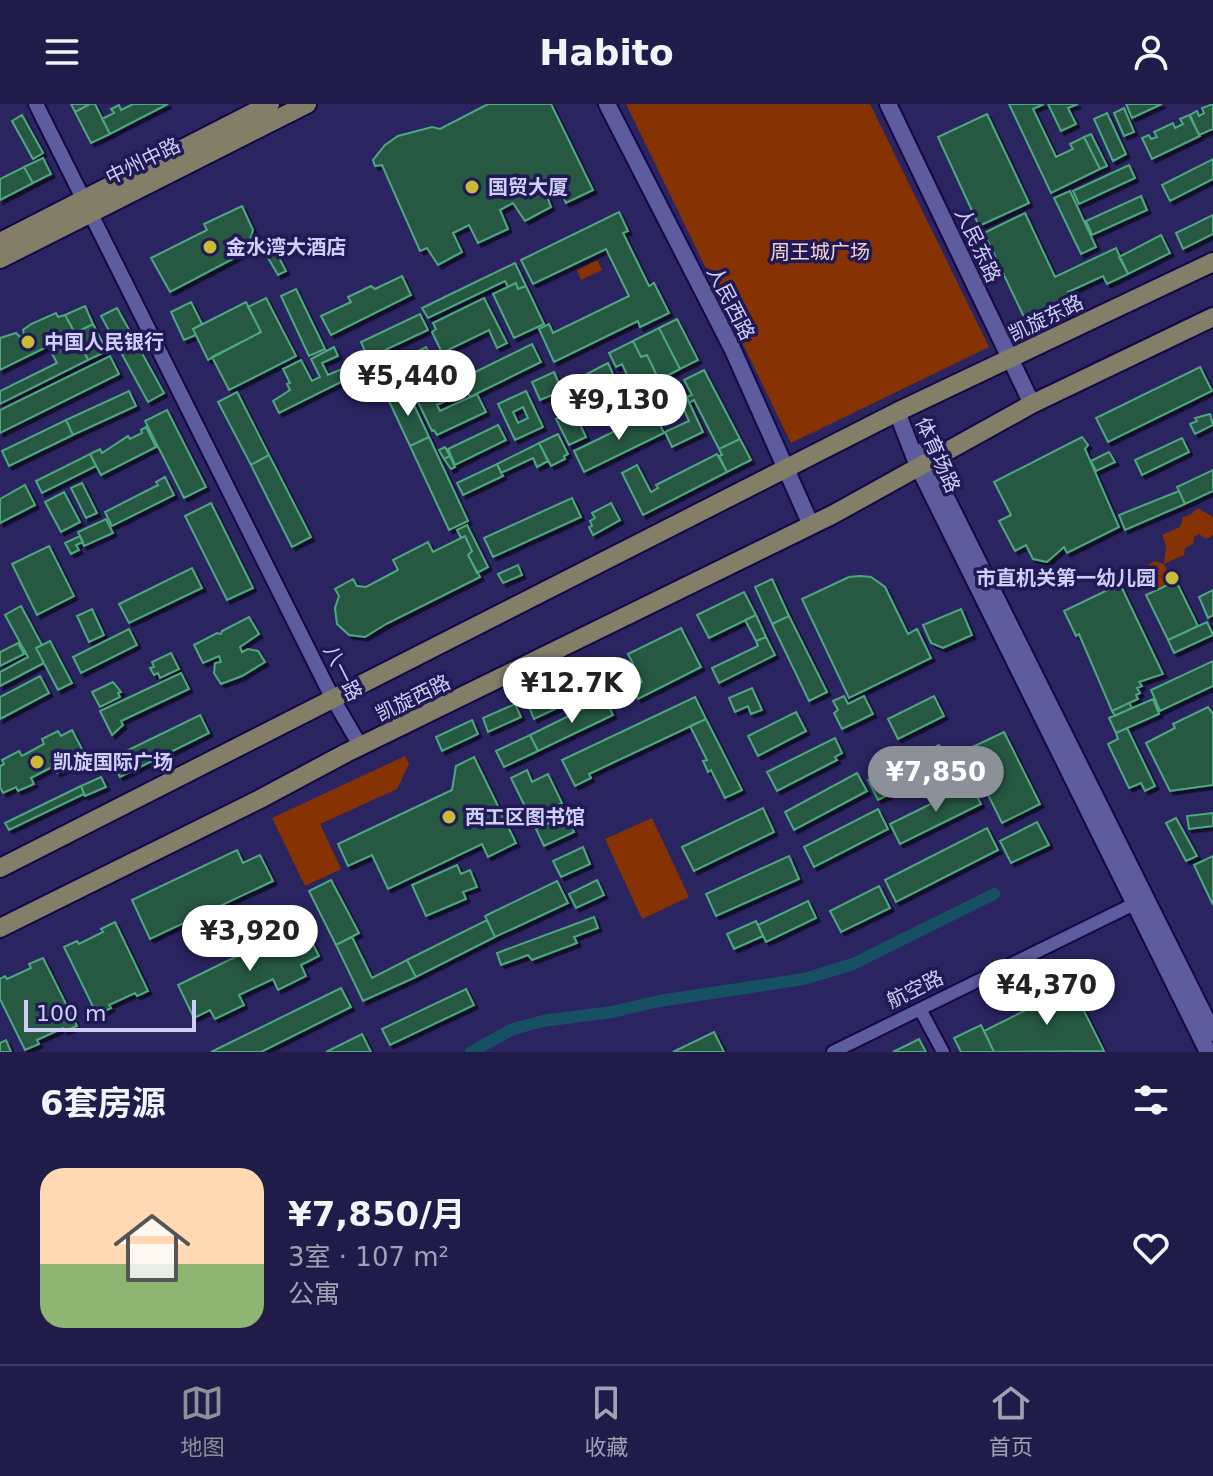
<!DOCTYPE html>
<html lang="zh">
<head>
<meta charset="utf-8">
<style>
	:root { --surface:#201b49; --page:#2d2853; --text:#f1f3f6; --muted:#a2a1b4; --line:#3d3961; --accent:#8c9099 }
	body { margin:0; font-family:"DejaVu Sans","Noto Sans SC",sans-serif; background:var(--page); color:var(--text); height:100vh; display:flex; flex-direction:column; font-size:30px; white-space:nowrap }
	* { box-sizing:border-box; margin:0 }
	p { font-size:26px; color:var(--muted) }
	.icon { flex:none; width:44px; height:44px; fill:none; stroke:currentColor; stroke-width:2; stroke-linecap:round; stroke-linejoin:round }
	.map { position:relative; height:948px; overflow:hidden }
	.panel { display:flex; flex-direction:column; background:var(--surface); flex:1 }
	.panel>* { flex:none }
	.scale { position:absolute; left:24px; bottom:20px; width:172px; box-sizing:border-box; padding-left:8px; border:4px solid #cdcff4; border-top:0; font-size:22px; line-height:28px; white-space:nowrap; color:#cdcff4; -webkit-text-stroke:6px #211955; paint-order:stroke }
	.price { position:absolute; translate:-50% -68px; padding:0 18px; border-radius:28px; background:#fff; color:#222; font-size:26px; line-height:52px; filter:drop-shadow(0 2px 4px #0008) }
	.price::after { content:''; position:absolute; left:50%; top:48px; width:24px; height:18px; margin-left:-12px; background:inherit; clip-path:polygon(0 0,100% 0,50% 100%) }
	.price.current { background:var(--accent); color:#fff }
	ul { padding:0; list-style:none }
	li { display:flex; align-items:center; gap:24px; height:200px; padding:0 40px }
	li span { display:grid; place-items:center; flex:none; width:224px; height:160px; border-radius:24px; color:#555 }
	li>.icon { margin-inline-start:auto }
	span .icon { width:96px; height:96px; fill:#fffc; stroke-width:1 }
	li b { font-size:34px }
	h2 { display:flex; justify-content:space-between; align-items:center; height:96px; padding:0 40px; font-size:34px }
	header { display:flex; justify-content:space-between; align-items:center; height:104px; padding:0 40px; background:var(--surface); font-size:36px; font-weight:700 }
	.tabs { display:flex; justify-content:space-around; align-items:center; height:112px; border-top:2px solid var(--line); background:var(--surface); font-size:22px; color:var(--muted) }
	.tabs a { display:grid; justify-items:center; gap:4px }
	.tabs .current { color:var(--accent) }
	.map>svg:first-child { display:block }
	.green { fill:#873202 }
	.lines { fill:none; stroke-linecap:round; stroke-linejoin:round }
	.canal { stroke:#165062; stroke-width:12 }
	.building { fill:#285943; stroke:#4fa781; stroke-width:2; fill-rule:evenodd; filter:url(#shadow) }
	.minor-casing { stroke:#150744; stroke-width:16 }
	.tertiary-casing { stroke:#150744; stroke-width:18 }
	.secondary-casing { stroke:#150744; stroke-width:20 }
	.primary-casing { stroke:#150744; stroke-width:22 }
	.minor { stroke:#5d5c9e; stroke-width:12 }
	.tertiary { stroke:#5d5c9e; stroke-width:14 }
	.secondary { stroke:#5d5c9e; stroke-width:16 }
	.primary { stroke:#837e68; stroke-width:18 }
	.poi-dot { fill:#c9bb3a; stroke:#211955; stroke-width:3 }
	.labels { text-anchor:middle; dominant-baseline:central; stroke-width:7; stroke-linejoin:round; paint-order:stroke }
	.street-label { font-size:20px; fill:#cdcff4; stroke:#211955 }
	.poi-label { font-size:20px; font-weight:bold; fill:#cdcff4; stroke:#211955; text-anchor:start }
	.park-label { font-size:20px; fill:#f2d3c7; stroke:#211955 }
</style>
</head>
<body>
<header><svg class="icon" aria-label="menu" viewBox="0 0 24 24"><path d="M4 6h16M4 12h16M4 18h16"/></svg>Habito<svg class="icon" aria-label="person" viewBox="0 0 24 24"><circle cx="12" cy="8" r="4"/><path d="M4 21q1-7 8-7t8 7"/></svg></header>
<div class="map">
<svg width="1213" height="948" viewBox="0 0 1213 948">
	<defs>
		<filter id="shadow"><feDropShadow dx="3.5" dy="3.5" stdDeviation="0" flood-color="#0009"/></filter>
	</defs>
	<rect width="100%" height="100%" fill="#2a2461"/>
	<path class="green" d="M626 0H870L989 243 791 339Z
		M597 156 602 166 581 176 577 166Z
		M1198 404 1213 413V431L1206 435 1199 430 1194 433 1193 440 1185 444 1184 451 1164 460 1170 471 1167 481 1156 486 1147 483 1141 472 1145 463 1155 457 1164 460 1166 441 1162 431 1180 423 1183 413 1190 411Z
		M405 652 409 660 397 685 320 720 341 765 305 782 272 714Z
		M652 714 689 793 642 815 605 735Z"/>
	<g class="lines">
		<path class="canal" d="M471 948 513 925 543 917 612 908 659 897 804 875 853 860 994 790"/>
	</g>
	<path class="building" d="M71 0H90L75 8Z
		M90 0H95L110 30 91 39 75 8Z
		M133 0H168L110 30 102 15 114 9 111 5 119 1 121 6Z
		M488 0H551L593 86 566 99 556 80 545 87 551 103 525 117 513 99 500 106 508 125 478 139 469 121 453 129 462 148 438 161 427 144 420 147 382 61 375 62 373 56 385 41 398 32 432 23 440 25Z
		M1009 0H1044L1033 5 1056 53 1073 45 1070 40 1084 33 1100 65 1051 89Z
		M1048 0H1078L1068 4 1076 20 1061 27Z
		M1126 0H1162L1132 14Z
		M1213 0V25L1199 31 1190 11 1197 7 1199 12 1204 9 1202 4Z
		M1124 4 1134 28 1124 32 1114 9Z
		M1107 9 1126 50 1113 57 1094 15Z
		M987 10 1029 99 979 122 938 33Z
		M22 11 43 49 33 55 12 17Z
		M1189 11 1200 32 1152 55 1142 34 1149 31 1151 35 1157 33 1154 28 1173 19 1175 24 1183 20 1180 15Z
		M1091 30 1107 62 1100 65 1084 33Z
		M43 54 51 70 33 79 24 63Z
		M1213 55V75L1170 97 1162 81Z
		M1129 61 1135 74 1079 100 1073 87Z
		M24 63 33 79 0 96V75Z
		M1070 87 1096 143 1081 150 1054 94Z
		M1141 92 1147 106 1092 131 1086 117Z
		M242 102 253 126 246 148 170 188 151 154 207 126 204 120Z
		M619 108 628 127 623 129 649 182 654 179 669 209 640 223 638 217 554 258 539 225 549 220 553 229 629 192 606 145 533 180 521 156Z
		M1025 109 1055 173 1116 144 1128 170 1107 180 1103 172 1068 188 1074 200 1036 218 1023 211 984 129Z
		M1213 111V130L1183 145 1176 129Z
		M1161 131 1170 149 1128 170 1119 153Z
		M273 142 286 167 278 171 264 147Z
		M515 159 526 182 518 185 516 179 508 183 505 177 428 214 422 204Z
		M402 172 411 191 331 231 321 212 351 198 348 193 371 182 375 185Z
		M516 179 518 185 526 182 544 220 514 234 493 190Z
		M296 185 325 245 309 252 281 192Z
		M266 194 296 252 229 286 212 253 261 228 248 203Z
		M484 194 507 239 497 244 489 226 442 249 432 228 436 225 433 219Z
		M191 198 202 220 193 225 196 231 184 236 171 208Z
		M246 198 261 228 208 256 193 225Z
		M85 202 93 220 75 229 65 211Z
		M117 204 164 289 148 298 101 212Z
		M56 209 58 213 65 211 75 229 0 266V234L16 229 20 233 24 231 23 226 31 220Z
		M420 210 428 226 368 254 361 238Z
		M677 215 698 256 680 265 659 224Z
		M93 220 107 247 88 256 75 229Z
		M659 224 680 265 659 276 647 251 641 253 633 237Z
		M75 229 88 256 0 300V287L57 259 48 242Z
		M633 237 641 253 647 251 659 276 635 288 622 260 616 263 609 249Z
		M532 240 541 258 470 293 461 275Z
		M334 243 338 252 322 259 328 271 344 264 349 274 279 309 273 297 290 286 287 280 290 279 283 265 301 256 312 277 320 273 311 255Z
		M426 243 434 259 364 294 356 278Z
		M110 252 119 270 0 329V306Z
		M608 259 613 270 568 291 564 282Z
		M1200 263 1212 287 1108 338 1096 314Z
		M704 266 740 335 719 345 694 296 689 299 687 293 692 291 684 276Z
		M554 268 562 287 540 296 532 278Z
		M444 272 454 293 437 301 440 307 477 290 486 308 437 331 434 326 432 327 414 290 422 286 421 283Z
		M681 281 703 328 672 343 665 328 689 317 680 296 669 301 664 289Z
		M407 286 429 333 410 342 388 295Z
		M129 287 136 302 73 331 66 316Z
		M526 287 543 323 515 336 498 300ZM523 303 528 314 518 319 513 308Z
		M237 288 269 351 251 361 218 298Z
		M570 299 586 333 569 341 556 315 564 311 560 303Z
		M167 306 206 383 184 394 145 317Z
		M654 308 664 329 584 368 574 347Z
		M1210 310 1213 321 1195 330 1190 320 1197 317 1195 314Z
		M66 316 73 331 9 362 2 347Z
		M498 321 506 336 455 361 448 345Z
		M146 323 156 343 101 371 90 350 100 345 102 349 128 332 130 335 142 329 141 326Z
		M558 330 568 350 564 352 565 355 551 362 539 339Z
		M429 333 468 417 449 426 410 342Z
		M1082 333 1088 341 1085 345 1119 423 1067 449 1064 443 1047 458 1033 455 1026 441 1015 447 999 417 1011 411 994 378Z
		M1182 334 1189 348 1142 371 1135 356Z
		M740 335 751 356 727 368 719 352 722 351 719 345Z
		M539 339 548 357 537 363 533 354 501 369 497 360Z
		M445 343 450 352 444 355 439 346Z
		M1109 348 1115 358 1096 367 1091 357Z
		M90 350 96 362 42 389 36 377Z
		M717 350 727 368 643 411 622 369 637 361 651 388 658 384 656 381Z
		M269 351 311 433 292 443 251 361Z
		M450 352 455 363 451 365 444 355Z
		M497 360 503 372 463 391 457 379Z
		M1213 366V387L1185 400 1177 383Z
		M165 373 174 391 112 422 105 408 158 381 156 378Z
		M82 379 97 409 86 414 71 384Z
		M25 381 35 401 0 419V395Z
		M1179 387 1185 400 1125 426 1119 411Z
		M64 388 80 418 61 428 45 398Z
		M572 394 581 413 493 453 484 434Z
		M211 399 253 484 227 496 185 412Z
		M611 399 620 416 593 431 589 423 592 422 590 417 595 414 592 409Z
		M106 415 113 429 84 442 78 428Z
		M467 421 488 463 477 469 468 451 472 447 465 432 461 434 457 426Z
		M80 432 83 438 76 441 79 446 71 450 65 439Z
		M465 432 472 447 468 451 480 473 386 520 365 533 349 531 337 520 335 504 339 492 335 485 353 475 357 482 366 483 398 466 393 456 428 438 433 448Z
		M49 442 74 492 37 511 12 460Z
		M518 461 522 471 503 479 498 470Z
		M192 464 202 484 129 519 119 500Z
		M860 472 871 473 885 483 908 530 917 525 931 554 849 594 802 495 849 473Z
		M772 475 789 512 772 520 755 483Z
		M1176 477 1198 522 1168 536 1146 491Z
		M1120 480 1163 570 1139 578 1142 582 1137 584 1140 589 1136 591 1138 595 1112 607 1079 530 1076 532 1064 507Z
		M1213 486V511L1208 514 1199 493Z
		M744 488 756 511 709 534 697 511Z
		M21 502 42 541 36 544 44 559 0 582V568L28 553 5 511Z
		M92 505 104 531 89 538 77 512Z
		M961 505 972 531 943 544 931 539 923 521Z
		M756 511 766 533 756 537 745 516Z
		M789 512 827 588 809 597 772 520Z
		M249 513 259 530 240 543 242 548 248 545 258 547 265 558 242 572 221 580 214 569 215 559 221 558 219 552 203 559 194 541 217 529 221 530 222 527Z
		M1207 518 1213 531 1174 549 1168 536Z
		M681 524 701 563 638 595 632 583 642 578 628 550Z
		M129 525 137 541 81 569 73 553Z
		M766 533 775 551 719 579 712 564 758 542 756 537Z
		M50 537 72 579 58 586 36 544Z
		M18 539 24 550 0 562V548Z
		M171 549 179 565 160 574 158 569 154 571 150 564 154 563 152 558Z
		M1213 557V582L1160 607 1151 586Z
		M600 562 608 580 534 615 526 596Z
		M181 569 189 585 121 617 123 621 112 631 100 607Z
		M40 572 49 589 0 615V593Z
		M113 578 121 588 118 589 120 593 100 603 92 588Z
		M752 584 762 606 751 610 748 602 735 608 729 594Z
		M844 592 848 600 864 592 873 610 842 625 834 609 838 606 833 597Z
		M934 592 944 612 898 635 888 615Z
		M695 593 706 615 589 670 591 674 575 682 562 656Z
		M605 594 613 611 538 647 530 631Z
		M1153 595 1159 610 1116 629 1109 614Z
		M1129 599 1132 604 1115 612 1112 607Z
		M515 600 521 613 488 628 483 614Z
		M1208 603 1213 610V681L1170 687 1146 639 1175 624 1173 620Z
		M796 608 806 627 758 652 748 632Z
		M200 611 209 629 120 673 110 655Z
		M706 615 742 686 725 694 711 666 708 668 703 657 707 656 690 622Z
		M472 616 478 630 442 647 436 633Z
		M1127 624 1155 682 1145 687 1141 679 1129 684 1108 640 1118 635 1116 629Z
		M72 626 84 649 70 656 73 661 57 669 54 662 31 674 34 680 18 687 16 683 3 689 0 683V662L4 660 2 656 19 647 22 652 44 640 42 635 58 627 61 632Z
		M1004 628 1040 700 1002 719 966 646Z
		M530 631 538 647 504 663 496 647Z
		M835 634 842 649 835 653 837 656 777 687 767 668Z
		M939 641 949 661 878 696 868 676Z
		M474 653 516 739 488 753 482 740 388 785 372 751 348 762 338 740 452 686 456 662Z
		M527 666 532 678 548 670 562 699 531 715 511 674Z
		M857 669 867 687 794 726 785 708Z
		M101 673 106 683 85 692 81 682Z
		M971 680 981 700 900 740 890 720Z
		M81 682 84 690 9 726 5 719Z
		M763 704 774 728 694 767 682 743Z
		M878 705 888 725 814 763 804 743Z
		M1213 709V722L1189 725 1187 712Z
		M566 711 574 728 544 742 536 725Z
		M1176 714 1197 752 1186 757 1166 719Z
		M1037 718 1049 741 1011 759 1000 737Z
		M987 724 998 746 896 798 885 776Z
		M583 743 590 760 561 773 553 757Z
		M237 746 243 759 260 751 273 777 150 835 132 796Z
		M789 752 799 775 716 812 706 790Z
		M1213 752V801L1194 761Z
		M457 761 461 770 470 766 477 783 463 788 466 795 426 812 412 781Z
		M331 776 359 829 336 841 309 787Z
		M597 776 604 791 576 804 569 790Z
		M557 777 568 799 495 833 485 812Z
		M879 782 890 804 841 828 830 807Z
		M808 797 816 814 766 838 758 821Z
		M594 813 598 824 574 833 577 839 532 856 528 851 501 861 497 849Z
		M487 816 495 833 416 873 407 856Z
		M756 817 763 832 734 845 727 830Z
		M115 818 148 887 137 892 135 889 109 901 111 904 97 911 64 843 77 837 79 840 103 828 101 825Z
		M303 820 319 852 301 861 306 872 278 886 273 875 239 891 244 901 215 915 210 906 194 914 178 881Z
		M352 833 372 874 407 856 416 873 363 897 336 841Z
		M43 854 77 922 65 927 63 924 37 936 39 940 25 946 0 895V875L5 872 7 875 31 864 29 860Z
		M1069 877 1104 947 994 948 984 927 1042 898 1039 892Z
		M341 884 351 903 261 948H211Z
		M466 885 474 901 390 941 382 925Z
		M981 921 994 948H961L954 934Z
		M714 928 724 948H673Z
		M362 930 371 948H326Z
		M919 935 926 948H893Z
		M6 936 11 948H0V939Z"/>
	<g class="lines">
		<g class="minor-casing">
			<path id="minor" d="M920 905 943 948
				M833 948 1142 796"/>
		</g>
		<g class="tertiary-casing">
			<path id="tertiary" d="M36 0 333 595 361 643"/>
		</g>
		<g class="secondary-casing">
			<path id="secondary" d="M607 0 732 244 811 421
				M888 0 1032 300
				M897 308 918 362 1208 948
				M923 347 1213 929"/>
		</g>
		<g class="primary-casing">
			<path id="primary" d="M0 138 270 0
				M0 155 307 0
				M0 764 897 308 1213 158
				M0 824 260 695 346 649 832 411 1032 300 1213 213"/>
		</g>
		<use href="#minor" class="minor"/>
		<use href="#tertiary" class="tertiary"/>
		<use href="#secondary" class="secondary"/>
		<use href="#primary" class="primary"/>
	</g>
	<g class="poi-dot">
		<circle cx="472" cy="83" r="8"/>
		<circle cx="210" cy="143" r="8"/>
		<circle cx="28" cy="238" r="8"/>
		<circle cx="1172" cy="474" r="8"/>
		<circle cx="37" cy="658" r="8"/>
		<circle cx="449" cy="713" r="8"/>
	</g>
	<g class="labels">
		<g class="street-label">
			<text transform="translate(143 57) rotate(-26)">中州中路</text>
			<text transform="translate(978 141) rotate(65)">人民东路</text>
			<text transform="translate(731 199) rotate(63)">人民西路</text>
			<text transform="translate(1046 214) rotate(-26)">凯旋东路</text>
			<text transform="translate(938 351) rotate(66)">体育场路</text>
			<text transform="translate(343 569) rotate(63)">八一路</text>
			<text transform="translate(413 594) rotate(-26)">凯旋西路</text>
			<text transform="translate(915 885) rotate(-26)">航空路</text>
		</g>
		<g class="poi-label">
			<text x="488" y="83">国贸大厦</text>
			<text x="226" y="143">金水湾大酒店</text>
			<text x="44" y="238">中国人民银行</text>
			<text x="1156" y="474" text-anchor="end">市直机关第一幼儿园</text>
			<text x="53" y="658">凯旋国际广场</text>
			<text x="465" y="713">西工区图书馆</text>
		</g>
		<g class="park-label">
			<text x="820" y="148">周王城广场</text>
		</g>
	</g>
</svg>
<div class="scale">100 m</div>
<b class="price" style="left:408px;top:314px">¥5,440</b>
<b class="price" style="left:619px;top:338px">¥9,130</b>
<b class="price" style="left:572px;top:621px">¥12.7K</b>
<b class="price current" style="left:936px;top:710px">¥7,850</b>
<b class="price" style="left:250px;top:869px">¥3,920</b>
<b class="price" style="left:1047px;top:923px">¥4,370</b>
</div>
<section class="panel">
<h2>6套房源<svg class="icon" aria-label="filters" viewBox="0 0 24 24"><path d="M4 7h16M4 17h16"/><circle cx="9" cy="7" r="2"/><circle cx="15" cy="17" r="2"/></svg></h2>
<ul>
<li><span style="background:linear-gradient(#ffd9b3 60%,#8fb573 0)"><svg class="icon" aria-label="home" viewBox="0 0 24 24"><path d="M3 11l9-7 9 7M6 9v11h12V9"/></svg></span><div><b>¥7,850/月</b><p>3室 · 107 m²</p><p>公寓</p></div><svg class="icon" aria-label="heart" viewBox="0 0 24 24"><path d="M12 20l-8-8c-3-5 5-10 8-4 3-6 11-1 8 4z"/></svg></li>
</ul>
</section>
<nav class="tabs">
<a class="current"><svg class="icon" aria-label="map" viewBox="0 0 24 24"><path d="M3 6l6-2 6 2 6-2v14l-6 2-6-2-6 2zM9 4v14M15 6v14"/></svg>地图</a>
<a><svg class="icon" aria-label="saved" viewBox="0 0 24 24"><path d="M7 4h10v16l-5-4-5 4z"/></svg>收藏</a>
<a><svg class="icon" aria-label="home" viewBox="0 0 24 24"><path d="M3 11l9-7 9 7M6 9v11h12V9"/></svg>首页</a>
</nav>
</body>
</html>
